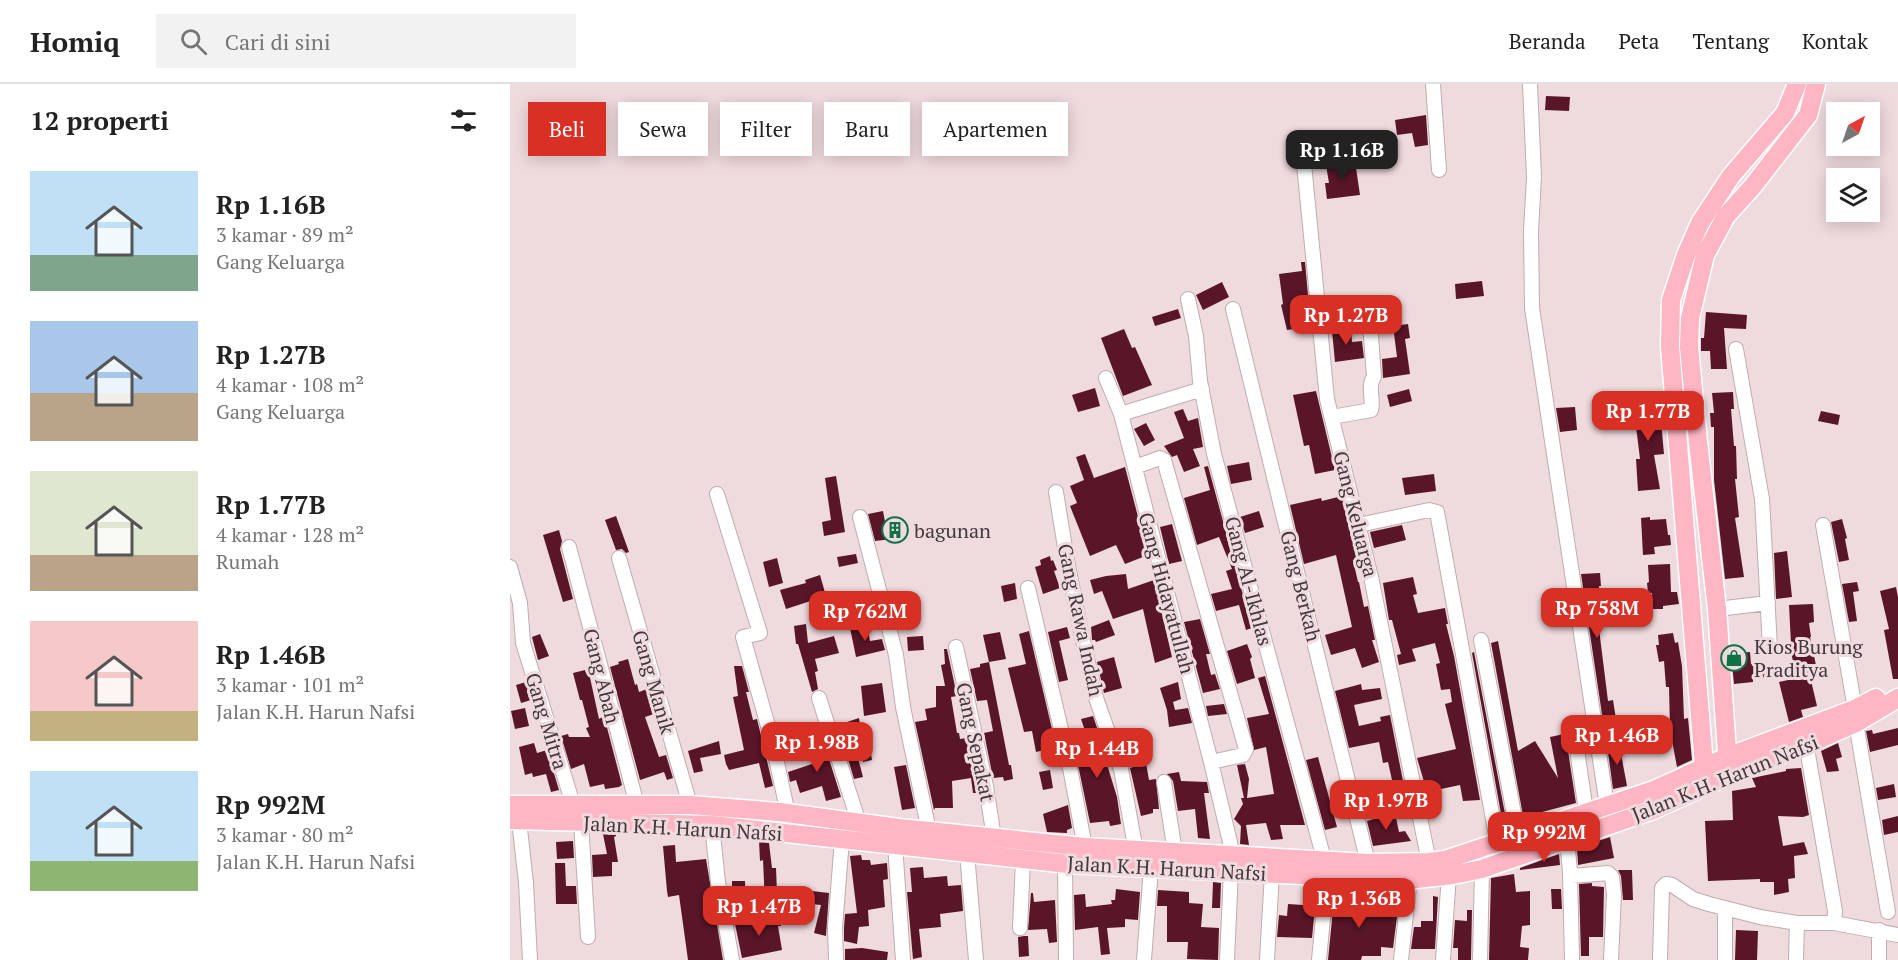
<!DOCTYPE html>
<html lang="id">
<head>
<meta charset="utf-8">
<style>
	:root { --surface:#fff; --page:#f2f2f2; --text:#222; --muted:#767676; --line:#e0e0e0; --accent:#d93025 }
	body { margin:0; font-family:"PT Serif",serif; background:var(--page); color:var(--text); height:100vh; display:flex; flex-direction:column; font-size:22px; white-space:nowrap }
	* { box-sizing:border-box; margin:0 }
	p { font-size:20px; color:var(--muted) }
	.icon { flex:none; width:33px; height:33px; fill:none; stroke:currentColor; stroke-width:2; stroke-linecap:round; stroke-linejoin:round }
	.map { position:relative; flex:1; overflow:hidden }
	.panel { display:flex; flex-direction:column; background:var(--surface); width:510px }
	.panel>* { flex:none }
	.top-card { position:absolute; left:18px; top:18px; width:570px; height:54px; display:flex; gap:12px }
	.needle { width:39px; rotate:40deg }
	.controls { position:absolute; left:1316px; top:18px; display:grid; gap:12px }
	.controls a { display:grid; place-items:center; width:54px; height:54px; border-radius:0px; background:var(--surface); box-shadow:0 3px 15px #0003; font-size:30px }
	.price { position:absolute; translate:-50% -51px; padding:0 14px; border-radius:12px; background:var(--accent); color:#fff; font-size:20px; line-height:39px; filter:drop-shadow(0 2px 3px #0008) }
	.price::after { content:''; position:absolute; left:50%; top:36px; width:18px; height:14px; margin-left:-9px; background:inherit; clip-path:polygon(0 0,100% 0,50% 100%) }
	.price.current { background:#222; color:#fff }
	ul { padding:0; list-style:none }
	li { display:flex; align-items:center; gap:18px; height:150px; padding:0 30px }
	li span { display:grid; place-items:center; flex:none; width:168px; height:120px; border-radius:0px; color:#555 }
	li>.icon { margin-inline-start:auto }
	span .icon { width:72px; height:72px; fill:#fffc; stroke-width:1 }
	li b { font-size:26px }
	h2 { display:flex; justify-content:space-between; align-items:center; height:72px; padding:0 30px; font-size:26px }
	.chip { padding:0 21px; border-radius:0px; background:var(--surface); box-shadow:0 3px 15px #0003; font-size:21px; line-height:54px }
	.chip.current { background:var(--accent); color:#fff }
	header { display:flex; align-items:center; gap:36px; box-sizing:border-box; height:84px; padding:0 30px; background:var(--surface); border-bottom:2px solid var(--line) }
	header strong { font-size:28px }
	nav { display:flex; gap:33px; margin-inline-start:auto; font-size:21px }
	.search { width:420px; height:54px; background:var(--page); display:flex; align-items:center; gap:15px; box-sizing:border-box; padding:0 21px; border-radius:0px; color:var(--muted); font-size:22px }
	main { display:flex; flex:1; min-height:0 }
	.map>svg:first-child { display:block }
	.building { fill:#5a1629 }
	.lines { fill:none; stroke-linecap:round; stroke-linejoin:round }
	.minor-casing { stroke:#c0acae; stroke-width:16 }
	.major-casing { stroke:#fff; stroke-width:21 }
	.minor { stroke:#fff; stroke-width:14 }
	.major { stroke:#feb5c4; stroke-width:18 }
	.labels { text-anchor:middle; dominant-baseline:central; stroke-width:6; stroke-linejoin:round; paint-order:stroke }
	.street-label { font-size:20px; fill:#433a3b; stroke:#efdadd }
	.poi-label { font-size:20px; fill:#433a3b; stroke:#efdadd; text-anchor:start }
</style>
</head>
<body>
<header>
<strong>Homiq</strong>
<div class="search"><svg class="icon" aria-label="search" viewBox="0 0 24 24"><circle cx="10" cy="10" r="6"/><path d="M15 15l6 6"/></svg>Cari di sini</div>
<nav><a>Beranda</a><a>Peta</a><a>Tentang</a><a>Kontak</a></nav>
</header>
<main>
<section class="panel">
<h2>12 properti<svg class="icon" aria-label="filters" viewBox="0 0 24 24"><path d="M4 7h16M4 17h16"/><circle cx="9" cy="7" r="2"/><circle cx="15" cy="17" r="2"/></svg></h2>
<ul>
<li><span style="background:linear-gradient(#bfe0f5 70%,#7fa58c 0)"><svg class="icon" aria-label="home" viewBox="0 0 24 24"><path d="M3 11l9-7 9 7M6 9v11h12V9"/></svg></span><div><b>Rp 1.16B</b><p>3 kamar · 89 m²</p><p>Gang Keluarga</p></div></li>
<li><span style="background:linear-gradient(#a9c7e8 60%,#b9a48a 0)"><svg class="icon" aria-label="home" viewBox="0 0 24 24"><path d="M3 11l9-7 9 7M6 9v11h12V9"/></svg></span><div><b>Rp 1.27B</b><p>4 kamar · 108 m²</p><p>Gang Keluarga</p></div></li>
<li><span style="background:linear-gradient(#dfe7d0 70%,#b9a48a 0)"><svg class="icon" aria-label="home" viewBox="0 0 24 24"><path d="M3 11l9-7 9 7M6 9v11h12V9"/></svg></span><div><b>Rp 1.77B</b><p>4 kamar · 128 m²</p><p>Rumah</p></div></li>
<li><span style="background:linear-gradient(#f6c9c9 75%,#c2b280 0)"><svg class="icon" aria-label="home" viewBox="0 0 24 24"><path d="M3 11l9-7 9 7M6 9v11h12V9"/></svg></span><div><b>Rp 1.46B</b><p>3 kamar · 101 m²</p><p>Jalan K.H. Harun Nafsi</p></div></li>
<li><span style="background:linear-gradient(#bfe0f5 75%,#8fb573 0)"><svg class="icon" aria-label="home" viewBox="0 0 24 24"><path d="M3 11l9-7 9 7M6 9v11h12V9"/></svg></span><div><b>Rp 992M</b><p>3 kamar · 80 m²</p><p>Jalan K.H. Harun Nafsi</p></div></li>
</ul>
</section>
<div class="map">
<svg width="1388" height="876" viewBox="0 0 1388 876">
	<rect width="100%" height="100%" fill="#efdadd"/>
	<path class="building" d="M1036 12 1060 13 1059 27 1035 26Z
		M916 31 918 61 905 63 902 49 887 51 885 36Z
		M845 77 850 111 817 115 815 99H819L816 81Z
		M791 178H795L800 233 788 236 790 244 777 246 771 221 773 220 769 190 792 187Z
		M972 197 974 212 946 215 945 200Z
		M712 198 719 213 693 226 686 211Z
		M668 225 671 234 645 242 642 233Z
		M879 225 883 242 869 244 865 228Z
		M1196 228 1237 231 1236 245 1214 244 1217 285H1201L1200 267H1191V254H1194Z
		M898 240 900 254 895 255 900 290 873 294 872 275 887 273 883 242Z
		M614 245 622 264 625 263 642 301 613 312 591 254Z
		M841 245 842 258 852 257 854 274 825 278 822 247Z
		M585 304 590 322 568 328 562 311Z
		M899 305 902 317 880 323 877 311Z
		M806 307 825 386 805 390 799 361 794 362 783 311Z
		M1223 308 1224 325H1221L1224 362H1226L1227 395H1225L1229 433 1225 434 1234 493 1215 495 1204 396V343H1201L1200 329H1204L1202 309Z
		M1149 315 1154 370 1144 371 1150 405 1128 407 1126 375H1130L1125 334H1122L1120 318Z
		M1065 323 1067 346 1050 348 1046 324Z
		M673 325 678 337 688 334 693 363 683 365 690 382 674 388 667 371 662 373 654 362 674 354 664 328Z
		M1311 327 1330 331 1328 341 1308 337Z
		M636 339 645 356 634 362 624 345Z
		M575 370 584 394 615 383 638 471 615 480 606 461 580 472 560 422 567 419 560 402 574 396 566 373Z
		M739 378 742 396 721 400 717 382Z
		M698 382 742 544 736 546 729 521 706 527 701 510 722 505 716 487 722 485 709 453 687 461 674 414 700 406 694 383Z
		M924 390 926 407 895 411 892 394Z
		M326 392 335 448 314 452 312 438 321 436 315 394Z
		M832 412 847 476H843L848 498H849L854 523 858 522 865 556H862L869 578 852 584 845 564 821 571 815 551 842 543 826 471 794 480 780 421 811 414 812 417Z
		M373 427 376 443 391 440 394 451 391 454 365 457 358 430Z
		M749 427 754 443 735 449 730 433Z
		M106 432 119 468 116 469 112 465 106 466 95 436Z
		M1140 433V436L1156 435 1158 451H1160L1161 461 1144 463 1145 470 1133 471 1131 434Z
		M1332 435 1337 454 1335 455 1339 476 1329 478 1321 438Z
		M662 440 672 477 659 480 650 443Z
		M892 441 896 456 864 464 860 448Z
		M49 446 52 457 50 465 63 515 53 518 33 451Z
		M1277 467 1282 513 1266 515 1264 469Z
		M346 470 348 479 329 483 327 473Z
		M540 472 541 477 543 476 547 486 544 487 550 504 533 510 525 483 531 481 530 476Z
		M267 474 273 499 259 503 253 478Z
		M1160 480 1161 508H1167L1169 520 1153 522V525H1142V509H1138L1137 499 1139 498 1138 481Z
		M1090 489 1091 502H1089L1093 537H1088L1098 617 1103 616 1106 635 1093 637 1071 490Z
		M616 490 618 505 644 496 662 573 645 579 633 525 603 535 592 507 584 510 580 496 596 492Z
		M310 491 316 512 276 525 270 506 296 499 295 496Z
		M903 493 907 510 903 511 908 529 935 524 938 540H936L944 572 970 716 953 717 950 701 917 708 907 674 946 665 935 620 942 618 940 605 931 606 926 580 930 579 925 559 902 565 906 577 889 581 887 571 891 570 882 536H879L873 499Z
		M1347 498 1349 507 1343 508 1347 537 1339 538 1332 500Z
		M505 499 507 515 494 518 491 502Z
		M1386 503 1388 513V595H1383L1374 546 1379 545 1370 507Z
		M1303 520 1304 538 1299 539 1301 553H1300L1307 586 1299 588 1307 622 1291 626 1293 633 1279 638 1269 598 1287 594 1279 560H1281L1279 521Z
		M690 535 700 570H696L701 591 705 590 710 605 693 609 674 538Z
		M599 536 605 551 586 558 585 556H582L581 543Z
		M296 540 298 559 324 552 329 569 305 575 308 587 305 588 308 605 302 608 288 560H286L284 542Z
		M357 541 360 557 372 555 375 566 346 573 340 544Z
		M557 543 560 554 549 557 558 596 549 598 538 548Z
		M519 547 549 675 540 677 538 665 526 668 522 647 514 648 498 584 516 580 509 550Z
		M490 548 496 575 479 578 473 551Z
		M1163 549 1165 559 1168 558 1172 582 1174 635 1178 634 1182 676 1167 683 1160 646 1159 603H1156L1154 577 1149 578 1146 561H1149L1148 551Z
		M30 550 39 572 28 576 22 553Z
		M413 552 414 566 398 567 397 553Z
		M988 557 1008 667 1025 657 1048 694 1040 653 1059 649 1061 659 1058 667 1066 719 1021 731 1022 734 1014 737 981 559Z
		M737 560 742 573 740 575 745 594 727 600 717 567Z
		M434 565H437L447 612 441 613 447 649H449L450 655 456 654 468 709H463L461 694 442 697 443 724H425L424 726 405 638 417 636 415 625 426 623V602H435L431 581 435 580Z
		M964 568 997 740 993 741 962 569Z
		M1240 568 1241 580 1256 578 1258 593 1243 595V598L1224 600 1221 570Z
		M604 573 612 604 594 609 587 578Z
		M118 575 125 601 127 600 129 608 137 605 144 630 135 633 149 673 156 671 163 694 157 696 154 688 130 696 100 583 109 580 108 578Z
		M479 578 499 681H501L503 695 494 697 493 693 483 694 474 649 483 647 477 616 467 617 460 585 470 583V580Z
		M224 582H232L239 608H236L243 636 247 635 263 702 255 704 249 679 219 686 216 680 214 671 234 666 223 613 228 612Z
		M75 586 76 589H79L89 635 94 632 112 701 109 703 95 705 94 700 80 703 74 680 61 685 51 652 58 650 59 653H80L76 644 79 643 72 616H70L63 589Z
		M755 592 795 741H770L773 755 761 756 756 739 736 741 739 761 730 760 731 742 724 735 733 720 731 714H734L727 681 735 680 739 695 737 714 764 710 756 663 744 666 737 634 759 630 748 594Z
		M16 598 21 616 11 619 6 601Z
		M668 598 671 615 663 618 665 626 678 624 682 639 659 643 657 626 650 604Z
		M372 599 376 628 354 632 351 602Z
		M851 600 852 606 870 604 872 615 844 621 849 642 871 637 870 633 880 631 896 712 886 714 878 678 873 679 869 658 839 664 825 607Z
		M714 620 717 630 698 632 696 622Z
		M15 624 19 642 5 645 1 627Z
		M583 632 593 661H591L607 713 611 740 600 742 599 737 580 739 566 671 582 667 571 635Z
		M349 634 351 648 337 654 331 640Z
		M308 640 331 713 316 717 312 702 290 709 286 696 280 698 278 688 308 678 304 662H308L304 641Z
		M1388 644V661L1360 668 1356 647 1362 646 1363 650Z
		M358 653 362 676 353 678 348 655Z
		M209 657 211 670 190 674 193 687 184 689 178 667Z
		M24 659 27 669 37 666 49 706 41 708 36 690 23 693 22 689 15 691 9 663Z
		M1109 659 1117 702 1103 705 1097 661Z
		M1328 659 1332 673 1326 675 1329 687 1317 688 1311 667Z
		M808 673 827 743 815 746 796 676Z
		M348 674 353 693 344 695 338 675Z
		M636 679 639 696 646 695 649 725H643V729L631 732 620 684Z
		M396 681 405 724 392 726 384 683Z
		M1291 684 1299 731 1293 733 1268 732 1273 762 1294 758 1298 770 1284 772 1285 794 1278 795 1279 808 1264 811V798H1250V795L1198 797 1195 737 1223 736 1222 707 1246 703 1242 694 1276 687V685Z
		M540 686 543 704 533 706 529 688Z
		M669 688 671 697 697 698 699 709H694L700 755 688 754 685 725 668 727 663 697 657 690Z
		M1384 700 1386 713 1368 716 1366 704Z
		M857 701 867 702 876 716 853 720 850 708 858 705Z
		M558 721 562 744 557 746V749L537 748 533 730Z
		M885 729 889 748 895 747 901 757 863 762 857 737Z
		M1388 732V748L1374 751 1372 736Z
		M93 750H106V752L104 753 108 778H102V792L83 793 82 771 97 770Z
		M1100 753 1104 774 1068 781 1067 764Z
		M63 757 64 774 47 775 46 758Z
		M249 757 259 759 262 784H266L267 809H265L267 820H255L253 776 250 777Z
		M165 761 166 778 196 775 213 876H178L169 811 158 813 157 807 153 762Z
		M1049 770 1050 781 1010 786V784Z
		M351 771 352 776H360L361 781 377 779 378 795 373 796 375 823 358 826 359 842 349 843 347 860 334 857V844L335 830 347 829 340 772Z
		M45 779H55L56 802H66L67 820H46Z
		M413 783 414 794 437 792 438 802 451 801 453 827 430 830 431 843 409 845 412 873 403 875 397 808H402L400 784Z
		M1108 786H1122L1123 816H1113L1111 792Z
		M1004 790 1006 808 1020 807V841L1012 842 1010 863 1019 864 1018 876H979L981 794Z
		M222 797H235L236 821H222Z
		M703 798 711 799 710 824H702Z
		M1082 799V802L1094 803 1093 853H1079V872H1071L1069 800Z
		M802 803H807L802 854 767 853 769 831 777 832 778 820 793 821V819H802Z
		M606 805 630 808 628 836 615 835V843L597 844 600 870 591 871 588 843 565 846 564 811 575 810 576 823 602 820 601 816H605Z
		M825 805 839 806 838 819 862 821V815L873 816 872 832 887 833 883 864 871 863V872H852L851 876H818Z
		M1041 805H1051L1052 825H1042Z
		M648 806 679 808V819L693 820 691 843 709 844 708 876 677 875 678 858H657V822H647Z
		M302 807 319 809 316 852 304 849 311 821 301 820Z
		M521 809H523L524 818 545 816 547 858 539 859 537 845 518 846Z
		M923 812 928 813 925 865H901L904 843H911V837H923Z
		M957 826H962L961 876H948V864H943L945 836 957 837Z
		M269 833 271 842H268L272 866 232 874 225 840Z
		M1226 846 1248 847 1247 876H1225Z
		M514 852H518L519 872 509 873 508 853Z
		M352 864 378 868 377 876H335V865Z"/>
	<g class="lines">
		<g class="minor-casing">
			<path id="minor" d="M923 0 929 86
				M1020 0 1024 93 1021 147 1022 224 1097 722
				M794 80 817 315 861 493 919 778
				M678 215 686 252 690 297 704 370 814 775
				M723 225 858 779
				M1226 265 1252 415 1260 564
				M596 294 611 330
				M692 305 611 330 701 678 723 771
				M822 333 861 326C864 315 857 302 864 293L860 239
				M625 383 650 374 654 376 736 665 733 671 701 678
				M546 408 557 476 571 548 586 614 611 685 626 767
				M207 410 250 549 233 553 263 660 278 730
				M350 433 386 571 393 623 419 747
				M849 441 919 426 927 428 987 757
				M1313 441 1345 625
				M59 463 127 721
				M109 474 180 721
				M0 483 10 519 13 559 63 720
				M518 504 560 684 575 763
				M1207 525 1258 519
				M971 556 1008 751
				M446 563 476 702 484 754
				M309 614 349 739
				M1346 639 1378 828
				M1295 653 1325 827 1324 839
				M1067 666 1076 727
				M654 698 665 768
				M9 736 16 799 20 876
				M71 738 78 853
				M202 741 208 798 222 876
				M1057 755 1060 788 1062 876
				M385 760 393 876
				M457 769 466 876
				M555 780 556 876
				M1061 792 1098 789 1102 793 1104 810 1101 876
				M510 844 513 775
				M1369 846V876
				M326 876 325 844 332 755
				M634 876 641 784
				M717 876 721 786
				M757 876 762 789
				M809 876 817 792
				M891 876 899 802 897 796
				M933 876 939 791
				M970 876 972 785
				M1150 876 1152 804 1156 800 1162 801 1183 815 1199 820 1250 833 1287 839H1324L1388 851
				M1215 876V829L1218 825
				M1286 876 1287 839"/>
		</g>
		<g class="major-casing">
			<path id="major" d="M1218 682 1207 525 1188 358 1179 263 1180 234 1195 171 1216 132 1243 102 1298 31 1306 0
				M1195 694 1160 262 1161 216 1176 171 1190 139 1221 92 1275 29 1287 0
				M0 721H180L269 728 389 744 575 763 858 779 919 778 935 776 1144 706 1217 673 1345 625 1366 614
				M0 736 202 741 558 780 897 796 943 791 972 785 1143 726 1220 691 1296 661 1346 639 1388 614"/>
		</g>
		<use href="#minor" class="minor"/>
		<use href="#major" class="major"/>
	</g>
	<defs>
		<g id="building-ring" transform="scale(1.35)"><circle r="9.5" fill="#efdadd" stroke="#0f7147" stroke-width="1.5"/><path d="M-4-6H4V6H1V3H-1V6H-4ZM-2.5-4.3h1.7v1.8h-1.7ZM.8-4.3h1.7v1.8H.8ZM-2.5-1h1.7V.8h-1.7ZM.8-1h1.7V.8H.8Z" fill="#0f7147"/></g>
		<g id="shop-ring" transform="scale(1.35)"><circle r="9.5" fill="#efdadd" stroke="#0f7147" stroke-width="1.5"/><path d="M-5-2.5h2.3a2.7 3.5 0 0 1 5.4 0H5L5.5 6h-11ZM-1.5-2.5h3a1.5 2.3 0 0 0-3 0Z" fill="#0f7147"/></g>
	</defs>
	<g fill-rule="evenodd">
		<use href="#building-ring" x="385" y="446"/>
		<use href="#shop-ring" x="1224" y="574"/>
	</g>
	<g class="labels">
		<g class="street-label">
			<text transform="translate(846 430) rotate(76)">Gang Keluarga</text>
			<text transform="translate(739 497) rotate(75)">Gang Al-Ikhlas</text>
			<text transform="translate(791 502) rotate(76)">Gang Berkah</text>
			<text transform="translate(657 509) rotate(75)">Gang Hidayatullah</text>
			<text transform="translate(571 536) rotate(78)">Gang Rawa Indah</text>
			<text transform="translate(92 592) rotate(76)">Gang Abah</text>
			<text transform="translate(144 598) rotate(74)">Gang Manik</text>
			<text transform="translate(37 637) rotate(73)">Gang Mitra</text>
			<text transform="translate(466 658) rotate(78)">Gang Sepakat</text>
			<text transform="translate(1215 694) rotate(-22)">Jalan K.H. Harun Nafsi</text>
			<text transform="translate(173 744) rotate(3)">Jalan K.H. Harun Nafsi</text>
			<text transform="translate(657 784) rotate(3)">Jalan K.H. Harun Nafsi</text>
		</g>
		<g class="poi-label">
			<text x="404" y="446">bagunan</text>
			<text x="1244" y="562">Kios Burung<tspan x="1244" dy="23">Praditya</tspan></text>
		</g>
	</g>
</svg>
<div class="controls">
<a><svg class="needle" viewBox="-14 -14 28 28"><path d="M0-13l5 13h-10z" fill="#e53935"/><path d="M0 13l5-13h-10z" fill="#767676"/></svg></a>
<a><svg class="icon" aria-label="layers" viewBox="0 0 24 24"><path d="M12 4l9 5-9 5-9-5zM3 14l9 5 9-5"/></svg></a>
</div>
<b class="price current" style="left:832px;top:97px">Rp 1.16B</b>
<b class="price" style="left:836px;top:262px">Rp 1.27B</b>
<b class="price" style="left:1138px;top:358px">Rp 1.77B</b>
<b class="price" style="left:1087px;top:555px">Rp 758M</b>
<b class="price" style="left:355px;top:558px">Rp 762M</b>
<b class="price" style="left:1107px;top:682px">Rp 1.46B</b>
<b class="price" style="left:307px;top:689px">Rp 1.98B</b>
<b class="price" style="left:587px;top:695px">Rp 1.44B</b>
<b class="price" style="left:876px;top:747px">Rp 1.97B</b>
<b class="price" style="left:1034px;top:779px">Rp 992M</b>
<b class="price" style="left:849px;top:845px">Rp 1.36B</b>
<b class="price" style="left:249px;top:853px">Rp 1.47B</b>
<div class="top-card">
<a class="chip current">Beli</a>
<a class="chip">Sewa</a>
<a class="chip">Filter</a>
<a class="chip">Baru</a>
<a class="chip">Apartemen</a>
</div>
</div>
</main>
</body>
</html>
